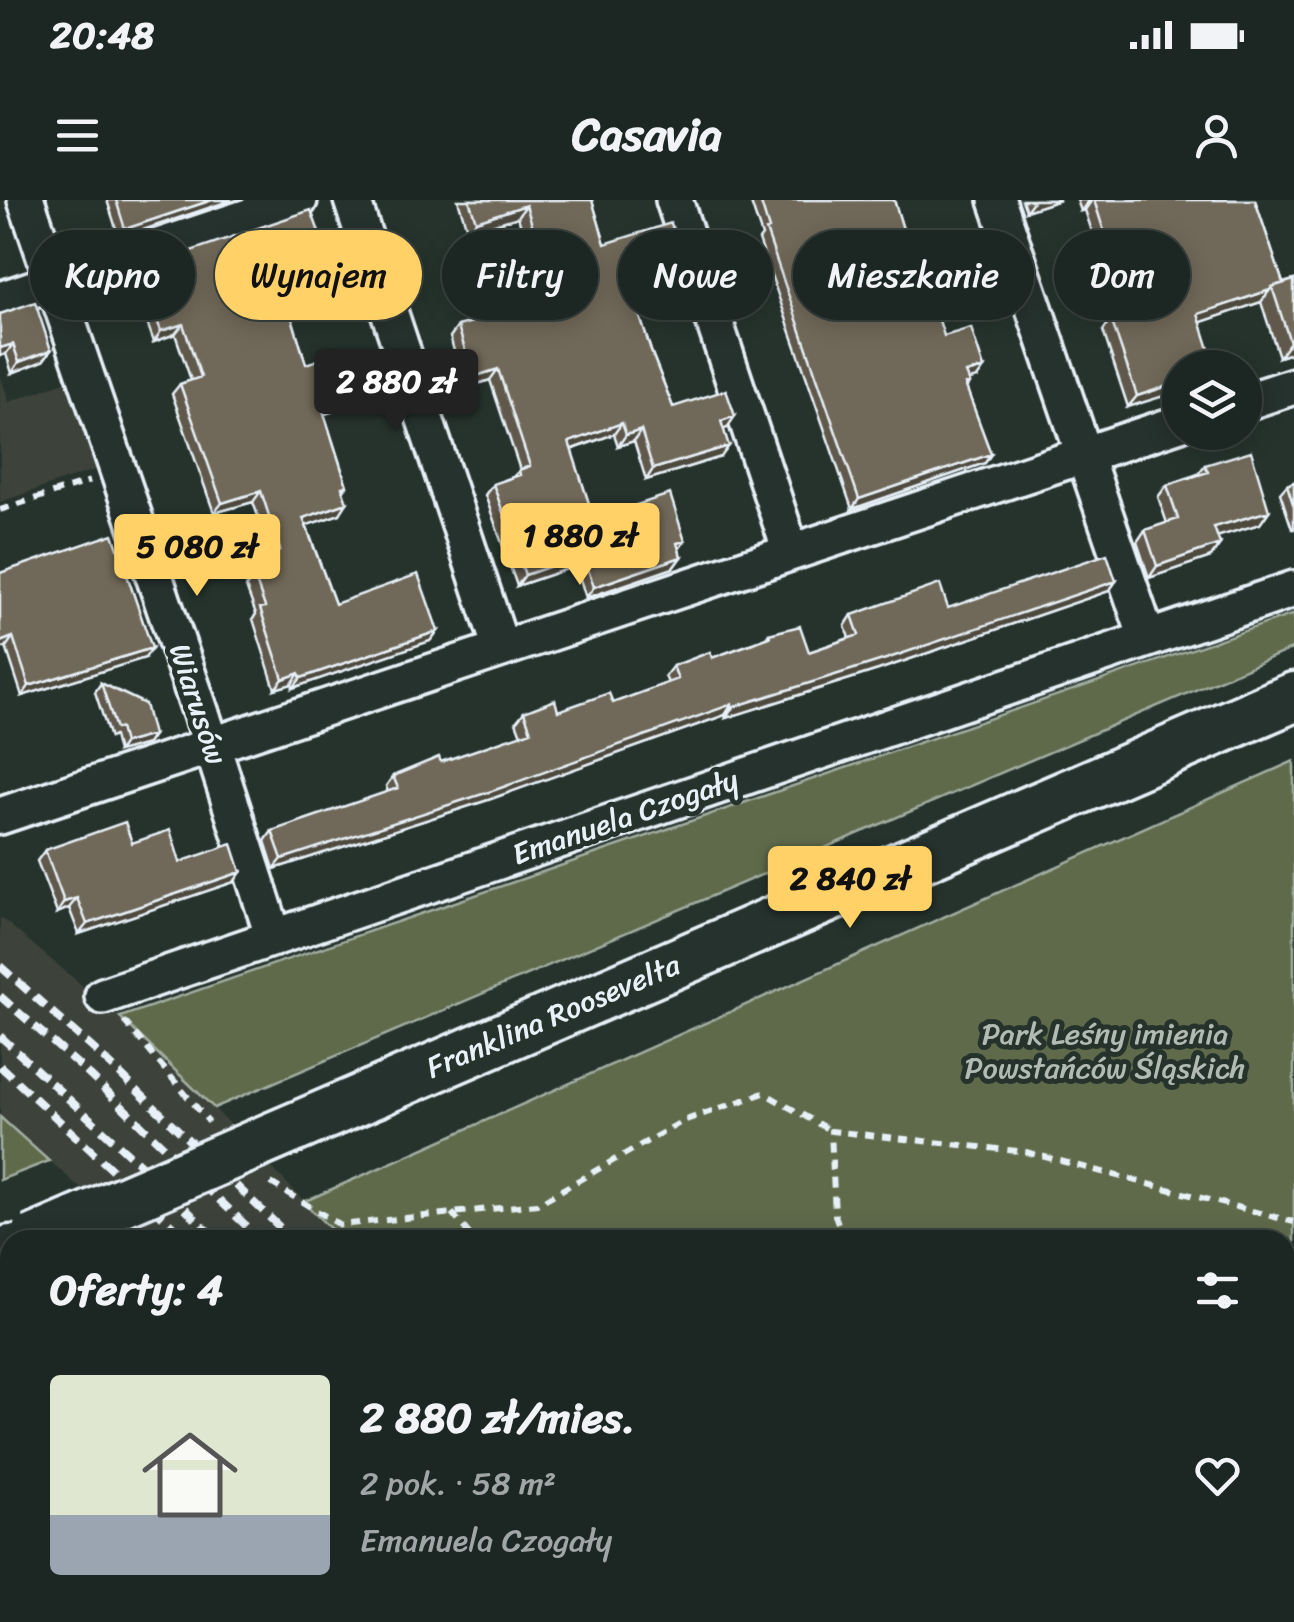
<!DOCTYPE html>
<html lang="pl">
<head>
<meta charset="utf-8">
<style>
	:root { --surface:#1c2622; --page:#29322f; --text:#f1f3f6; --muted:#a0a5a5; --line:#3a4340; --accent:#ffd166 }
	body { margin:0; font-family:Sriracha,sans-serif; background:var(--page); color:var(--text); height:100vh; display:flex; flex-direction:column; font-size:38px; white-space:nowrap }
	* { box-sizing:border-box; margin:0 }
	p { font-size:32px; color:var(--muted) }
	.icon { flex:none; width:55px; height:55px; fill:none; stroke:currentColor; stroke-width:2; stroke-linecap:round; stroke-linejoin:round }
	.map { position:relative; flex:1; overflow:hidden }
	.drawer { position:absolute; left:0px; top:1030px; width:1295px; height:392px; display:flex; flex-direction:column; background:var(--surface); border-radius:30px 30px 0 0; box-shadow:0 5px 25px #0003,0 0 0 2px var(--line) }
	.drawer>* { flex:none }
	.top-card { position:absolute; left:30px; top:30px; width:1235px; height:90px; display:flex; gap:20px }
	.controls { position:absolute; left:1162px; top:150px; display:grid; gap:20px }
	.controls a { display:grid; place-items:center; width:100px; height:100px; border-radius:50%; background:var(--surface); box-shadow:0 5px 25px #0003,0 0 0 2px var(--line); font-size:50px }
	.price { position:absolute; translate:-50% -85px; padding:0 22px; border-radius:10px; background:var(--accent); color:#111; font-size:32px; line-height:65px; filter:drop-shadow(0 2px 5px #0008) }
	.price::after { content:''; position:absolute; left:50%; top:60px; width:30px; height:22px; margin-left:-15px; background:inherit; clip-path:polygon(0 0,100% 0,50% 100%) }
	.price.active { background:#222; color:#fff }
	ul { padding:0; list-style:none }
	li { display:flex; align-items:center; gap:30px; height:250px; padding:0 50px }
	li span { display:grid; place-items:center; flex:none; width:280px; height:200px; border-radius:10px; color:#555 }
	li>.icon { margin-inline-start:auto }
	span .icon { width:120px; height:120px; fill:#fffc; stroke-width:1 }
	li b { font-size:42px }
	h2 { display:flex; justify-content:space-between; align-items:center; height:120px; padding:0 50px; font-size:42px }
	.chip { padding:0 35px; border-radius:45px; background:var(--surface); box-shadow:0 5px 25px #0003,0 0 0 2px var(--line); font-size:35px; line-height:90px }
	.chip.active { background:var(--accent); color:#111 }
	.status { display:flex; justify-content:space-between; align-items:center; height:70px; padding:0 50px; background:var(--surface); direction:ltr }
	.status svg { height:28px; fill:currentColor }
	header { display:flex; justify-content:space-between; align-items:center; height:130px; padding:0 50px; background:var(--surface); font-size:45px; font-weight:700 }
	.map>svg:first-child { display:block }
	.built { fill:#3c433a }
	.green { fill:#5e6b4c; stroke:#a3aea2; stroke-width:2.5 }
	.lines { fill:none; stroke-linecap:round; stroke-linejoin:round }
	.lane-casing { stroke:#e8f1f8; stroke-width:25 }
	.street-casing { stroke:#e8f1f8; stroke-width:42 }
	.secondary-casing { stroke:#e8f1f8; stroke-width:55 }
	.path { stroke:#e8f1f8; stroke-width:6; stroke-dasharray:10 8; stroke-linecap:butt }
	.lane { stroke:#26332d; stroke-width:18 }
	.street { stroke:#26332d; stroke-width:35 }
	.secondary { stroke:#26332d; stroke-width:48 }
	.rail { stroke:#e8f1f8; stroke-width:8; stroke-dasharray:15 8; stroke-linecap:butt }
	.secondary-bridge-casing { stroke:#e8f1f8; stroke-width:55; stroke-linecap:butt }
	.secondary-bridge { stroke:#26332d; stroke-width:48 }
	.wall { fill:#60594c; stroke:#e8f1f8; stroke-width:2.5 }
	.shaded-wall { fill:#4e493e; stroke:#e8f1f8; stroke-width:2.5 }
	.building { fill:#706858; stroke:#e8f1f8; stroke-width:2.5 }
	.labels { text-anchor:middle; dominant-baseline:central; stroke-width:10; stroke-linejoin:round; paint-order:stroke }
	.street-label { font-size:30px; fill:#e8f1f8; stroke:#26332d }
	.park-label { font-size:30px; fill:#b1bbb3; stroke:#26332d }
</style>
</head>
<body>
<div class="status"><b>20:48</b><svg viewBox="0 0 49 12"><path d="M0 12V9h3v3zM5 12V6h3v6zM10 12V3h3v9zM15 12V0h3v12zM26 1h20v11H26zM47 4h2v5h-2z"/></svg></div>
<header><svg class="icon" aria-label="menu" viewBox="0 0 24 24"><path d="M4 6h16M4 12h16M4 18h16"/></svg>Casavia<svg class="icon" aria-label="person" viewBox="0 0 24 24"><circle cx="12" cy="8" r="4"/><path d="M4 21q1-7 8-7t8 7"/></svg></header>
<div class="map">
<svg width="1294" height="1422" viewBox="0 0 1294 1422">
	<rect width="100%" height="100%" fill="#26332d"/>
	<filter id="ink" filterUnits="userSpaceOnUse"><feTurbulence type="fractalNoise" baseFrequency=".01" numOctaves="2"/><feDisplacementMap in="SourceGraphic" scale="20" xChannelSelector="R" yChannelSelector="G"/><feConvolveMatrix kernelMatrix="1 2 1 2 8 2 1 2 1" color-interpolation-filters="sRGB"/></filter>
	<g filter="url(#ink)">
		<path class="built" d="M0 175 9 202 76 178 106 266 0 302Z
			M0 717 120 817 214 908 342 1040H139L0 917Z
			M675 1412 682 1422H446L439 1413Z"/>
		<path class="green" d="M1294 414V448L214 908 120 817Z
			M1294 561V1422H682L675 1413 1285 1412V1040H342L303 1002Z
			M0 917 49 961 0 980Z
			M10 1121V1412H439L446 1422H0V1125Z"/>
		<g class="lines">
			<g class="lane-casing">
				<path id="lane" d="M0 1215 10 1211
					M439 1412 446 1422"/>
			</g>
			<g class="street-casing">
				<path id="street" d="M26 0 212 546 274 738
					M352 0 501 448
					M674 0 791 352
					M997 0 1147 438
					M0 100 299 0
					M1245 202 1294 186
					M0 616 1180 223
					M103 796 1294 389"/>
			</g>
			<g class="secondary-casing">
				<path id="secondary" d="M375 893 1294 497
					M0 1054 10 1050"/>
			</g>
			<path class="path" d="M0 310 90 281
				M124 821 209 922
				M271 983 340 1025 537 1004 683 921 764 893 831 931
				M452 1013 474 1040
				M844 1040 835 1015 831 931 1026 952 1294 1022
				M783 1412 791 1422
				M976 1412 979 1422"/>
			<use href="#lane" class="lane"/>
			<use href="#street" class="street"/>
			<use href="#secondary" class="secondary"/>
			<path class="rail" d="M0 766 98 853 293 1040
				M0 796 82 868 261 1040
				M0 836 159 982 217 1040
				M0 866 188 1040
				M530 1412 538 1422
				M556 1412 564 1422
				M598 1412 606 1422
				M627 1412 635 1422"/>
			<g class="secondary-bridge-casing">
				<path id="secondary-bridge" d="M33 1040 375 893"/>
			</g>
			<use href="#secondary-bridge" class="secondary-bridge"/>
		</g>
		<path class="wall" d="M107 0H232L119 38Z
			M458 0H592L605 44 681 55 674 66 628 81 651 151 673 207 727 228 724 229 721 257 646 280 634 241 618 246 614 234 571 250 594 319 685 341 679 349 681 357 673 368 586 398 576 366 517 386 485 295 493 284 513 277 520 270 490 180 465 188 450 137 458 126 517 109 511 91 519 80 535 74 518 17 468 32Z
			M750 0H894L910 52 944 136 977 178 969 180 970 183 966 188 991 254 985 263 852 309 759 40 762 36Z
			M1022 0H1060L1026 11Z
			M1077 0H1255L1283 83 1294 80V152L1279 157 1261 102 1201 122 1128 207 1103 131 1111 119 1126 114 1105 51 1099 53 1085 10 1081 11Z
			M319 65 280 77 306 164 365 192 358 203 324 214 347 286 343 291 340 314 306 325 335 404 438 431 430 441 293 488 292 484 275 489 253 419 256 414 246 387 251 380 247 370 255 359 271 353 253 302 214 313 172 194 180 184 191 180 175 134 154 142 131 79 138 69Z
			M0 114 51 150 43 161 12 173 6 154Z
			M1205 265 1269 311 1260 324 1217 336 1220 344 1211 357 1149 378 1137 342 1145 330 1167 323 1158 297 1167 285 1198 274Z
			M1294 282V329H1292L1280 293 1287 285Z
			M0 373 145 458 22 496 6 447Z
			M1116 381 1109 391 878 470 726 518 725 515 488 600 274 669 265 641 272 631 388 592 386 586 393 576 441 562 521 535 516 522 524 512 558 511 613 503 668 483 665 476 673 466 712 458 766 438 769 434 809 452 849 438 845 426 852 415 948 408Z
			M101 483 153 535 147 544 118 552 114 536 110 538 95 492Z
			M132 643 180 662 241 672 234 682 79 734 69 708 57 713 37 661 45 650Z"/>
		<path class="shaded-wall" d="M212 0H232L119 38 125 29Z
			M1034 0H1060L1026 11Z
			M1089 0H1092L1085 10 1081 11Z
			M526 5 518 17 468 32 476 21Z
			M1114 39 1105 51 1099 53 1107 41Z
			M327 54 319 65 271 80 279 70Z
			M681 55 674 66 618 84 626 73Z
			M1270 90 1261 102 1190 126 1198 114Z
			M183 124 175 134 154 142 161 131Z
			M1294 140V152L1279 157 1290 142Z
			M13 144 6 154 0 156V148Z
			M51 150 43 161 12 173 19 162Z
			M984 168 977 178 960 183 966 173Z
			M498 169 490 180 465 188 473 177Z
			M1180 182V191L1128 207 1137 196Z
			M365 192 358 203 314 218 322 207Z
			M735 216 727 228 714 232 721 221Z
			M622 223 614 234 561 253 569 242Z
			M641 230 634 241 618 246 626 235Z
			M729 246 721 257 646 280 653 269Z
			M991 254 985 263 852 309 859 299Z
			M261 291 253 302 214 313 222 303Z
			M347 303 340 314 296 329 303 318Z
			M1269 311 1260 324 1206 340 1214 327Z
			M1220 344 1211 357 1149 378 1157 366Z
			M583 355 576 366 517 386 525 375Z
			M681 357 673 368 586 398 594 387Z
			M1116 381 1109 391 878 470 726 518 733 507Z
			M438 431 430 441 293 488 301 478Z
			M13 437 6 447 0 449V442Z
			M152 448 145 458 22 496 29 486Z
			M299 473 292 484 275 489 283 479Z
			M732 504 725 515 488 600 274 669 282 659Z
			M153 535 147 544 118 552 124 543Z
			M241 672 234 682 79 734 87 724Z
			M77 698 69 708 57 713 64 702Z"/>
		<path class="building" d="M116 0H212L125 29Z
			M469 0H592L605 44 671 23 681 55 626 73 651 151 673 207 726 190 735 216 721 221 729 246 653 269 641 230 626 235 622 223 569 242 594 319 670 294 685 341 677 343 681 357 594 387 583 355 525 375 493 284 520 275 519 270 530 266 498 169 473 177 458 126 528 106 519 80 546 70 526 5 476 21Z
			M760 0H894L910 52 917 50 944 136 971 128 984 168 966 173 970 183 965 184 991 254 859 299 766 30 769 29Z
			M1094 0H1255L1283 83 1272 87 1270 90 1198 114 1215 168H1180V182L1137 196 1111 119 1137 110 1114 39 1107 41Z
			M311 10 327 54 279 70 283 89 306 164 351 149 365 192 322 207 347 286 342 287 347 303 303 318 335 404 418 374 438 431 301 478 299 473 283 479 260 408 265 407 254 376 260 374 255 359 280 350 261 291 222 303 180 184 201 177 183 124 161 131 138 69Z
			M1294 80V140L1290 142 1272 87Z
			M35 102 51 150 19 162 13 144 0 148V114Z
			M1251 251 1269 311 1214 327 1220 344 1157 366 1145 330 1178 319 1167 285 1208 272 1205 265Z
			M1294 282V307L1287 285Z
			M113 334 152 448 29 486 13 437 0 442V373Z
			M1107 354 1116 381 886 459 733 507 732 504 495 590 282 659 272 631 398 588 393 576 439 557 441 562 531 531 524 512 555 500 558 511 609 493 613 503 678 479 673 466 710 452 712 458 770 437 769 434 800 426 809 452 859 435 852 415 940 384 948 408Z
			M101 483 145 504 153 535 124 543 120 528 116 529Z
			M125 622 132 643 170 630 180 662 232 644 241 672 87 724 77 698 64 702 45 650Z"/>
	</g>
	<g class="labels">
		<g class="street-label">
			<text transform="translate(198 504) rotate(72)">Wiarusów</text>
			<text transform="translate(625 617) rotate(-19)">Emanuela Czogały</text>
			<text transform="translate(553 816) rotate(-23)">Franklina Roosevelta</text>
		</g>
		<g class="park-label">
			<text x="1105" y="834">Park Leśny imienia<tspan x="1105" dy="34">Powstańców Śląskich</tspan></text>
		</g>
	</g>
</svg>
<div class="controls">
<a><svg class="icon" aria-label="layers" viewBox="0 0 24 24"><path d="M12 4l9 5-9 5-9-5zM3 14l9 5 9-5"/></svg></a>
</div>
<b class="price active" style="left:396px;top:234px">2 880 zł</b>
<b class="price" style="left:580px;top:388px">1 880 zł</b>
<b class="price" style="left:197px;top:399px">5 080 zł</b>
<b class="price" style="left:850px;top:731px">2 840 zł</b>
<div class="top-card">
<a class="chip">Kupno</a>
<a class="chip active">Wynajem</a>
<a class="chip">Filtry</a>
<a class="chip">Nowe</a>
<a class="chip">Mieszkanie</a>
<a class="chip">Dom</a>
</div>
<section class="drawer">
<h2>Oferty: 4<svg class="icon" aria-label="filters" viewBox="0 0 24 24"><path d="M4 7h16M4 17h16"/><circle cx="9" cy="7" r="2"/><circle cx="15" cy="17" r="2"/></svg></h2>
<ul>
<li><span style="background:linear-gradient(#dfe7d0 70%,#9aa5b1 0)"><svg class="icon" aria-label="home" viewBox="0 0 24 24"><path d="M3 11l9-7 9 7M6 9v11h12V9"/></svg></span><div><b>2 880 zł/mies.</b><p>2 pok. · 58 m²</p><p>Emanuela Czogały</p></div><svg class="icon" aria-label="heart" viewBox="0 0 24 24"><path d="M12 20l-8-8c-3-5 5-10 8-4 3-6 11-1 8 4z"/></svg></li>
</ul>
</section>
</div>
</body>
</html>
